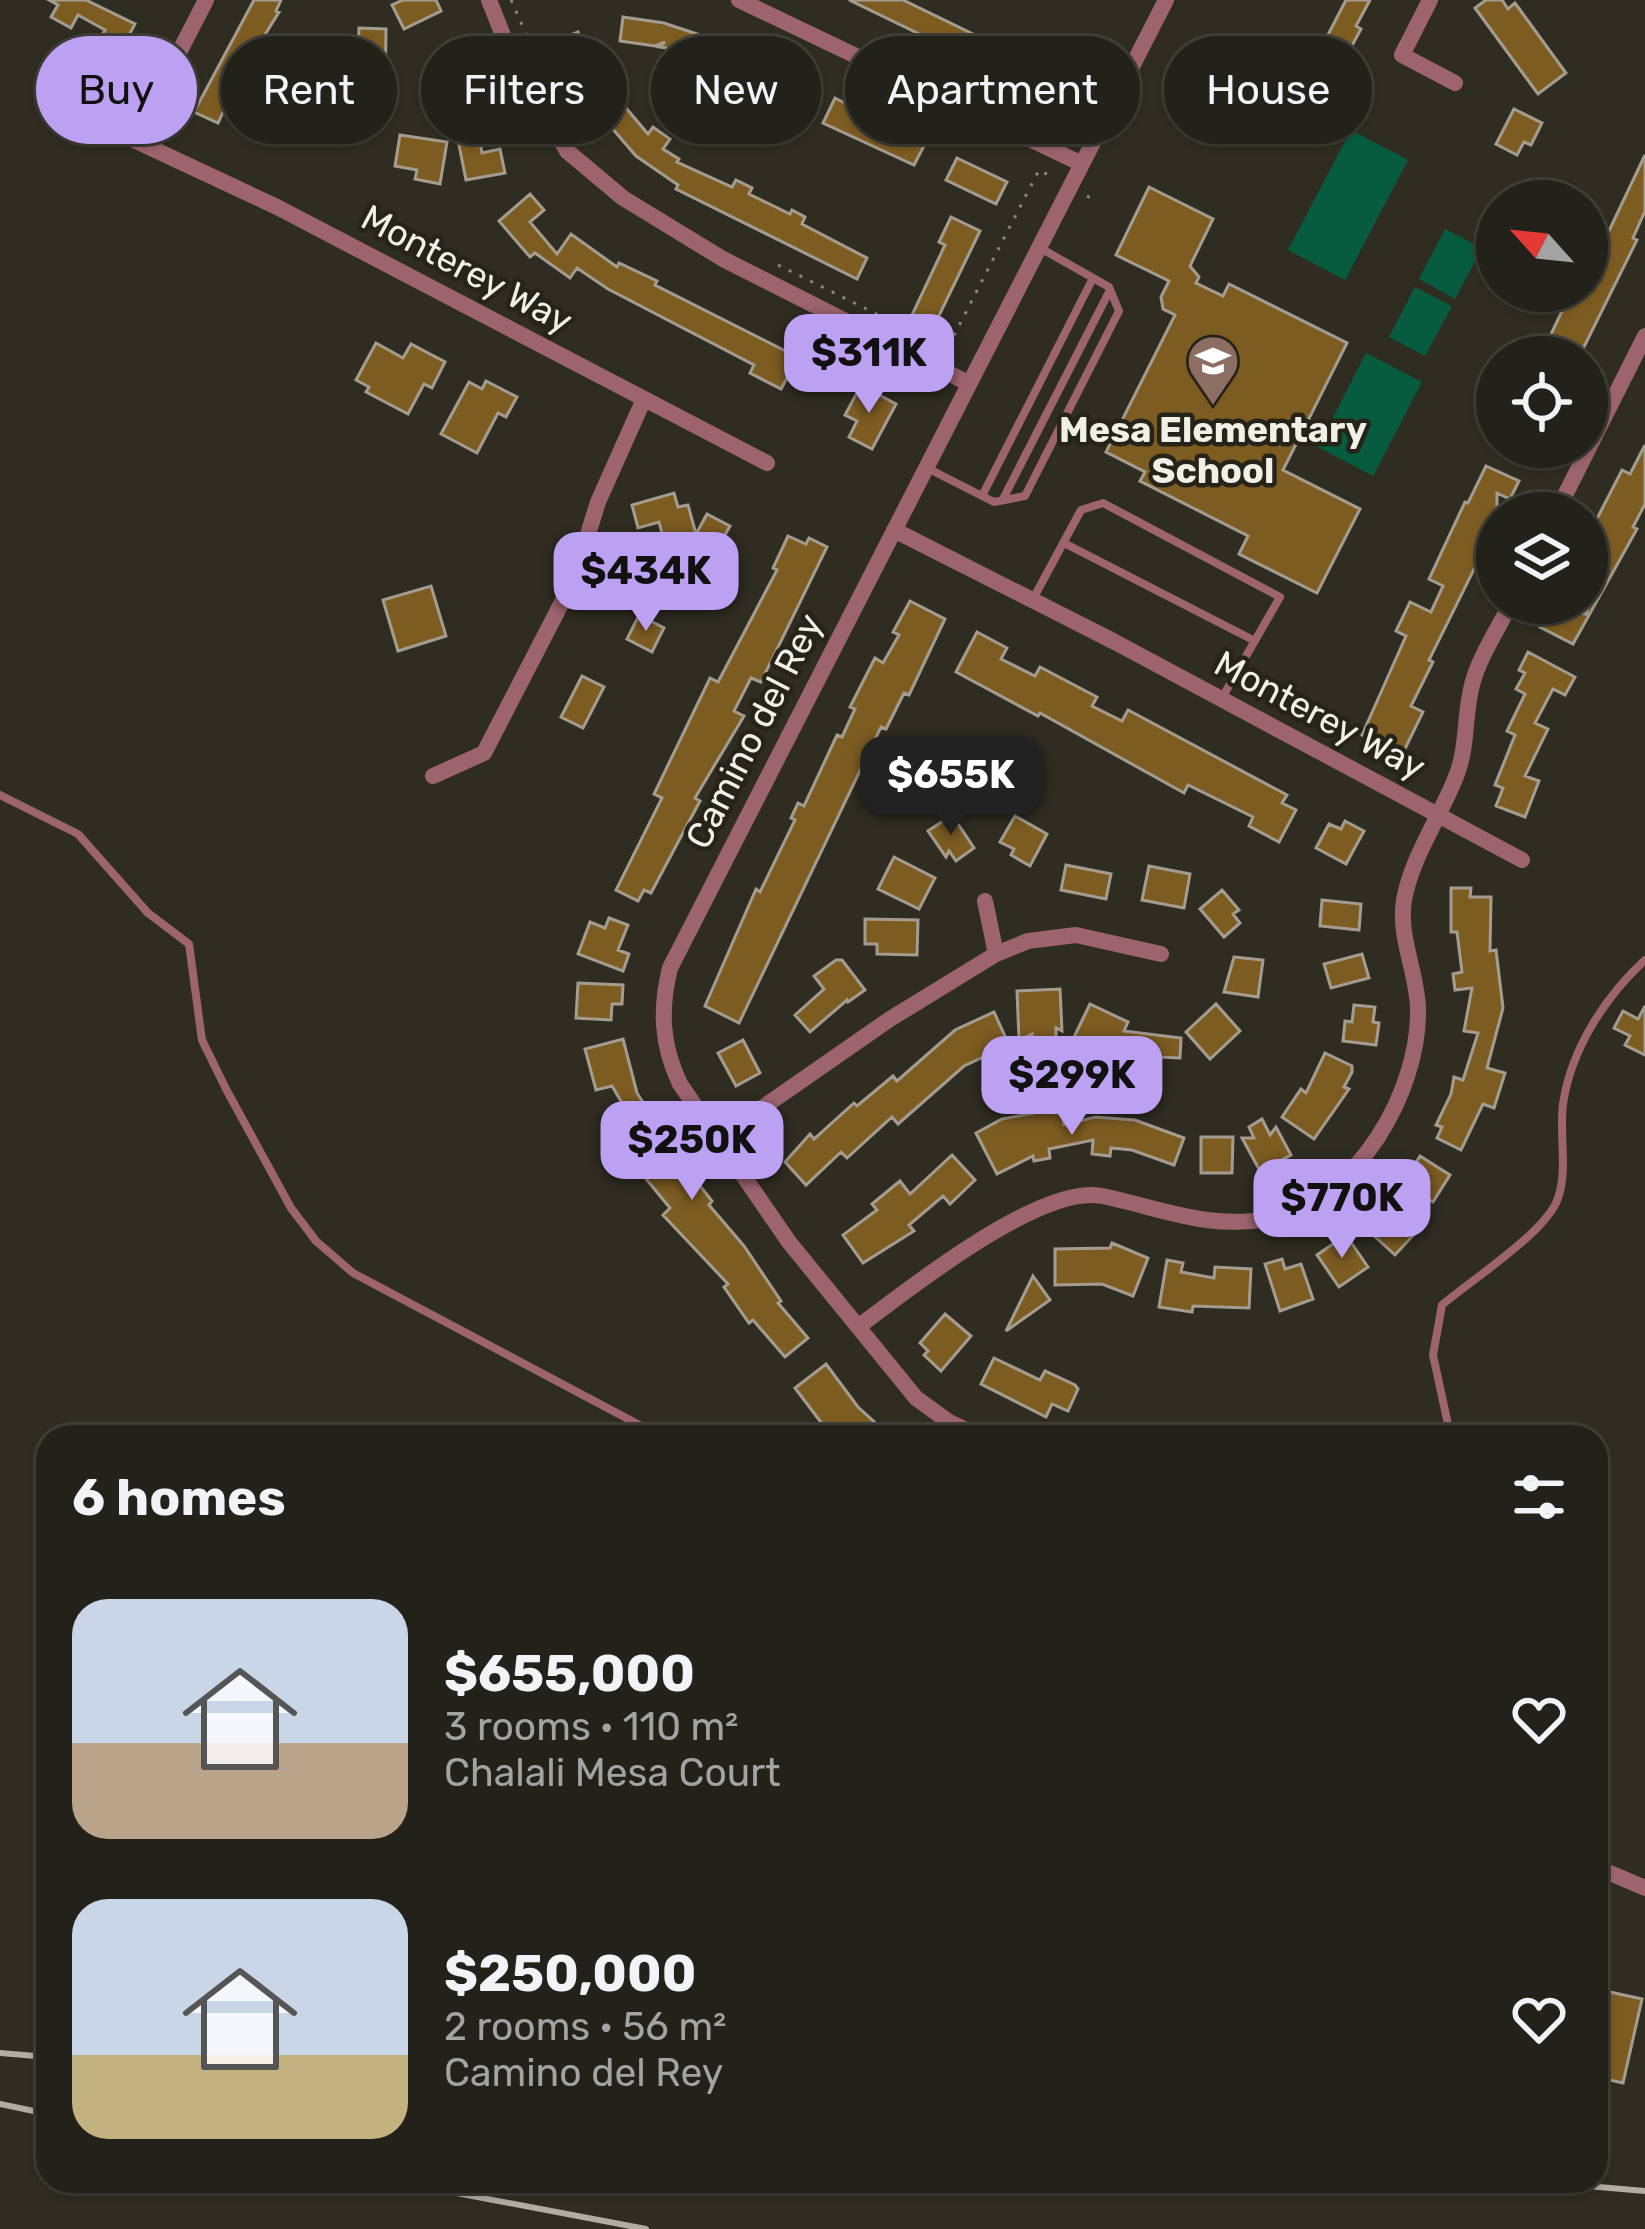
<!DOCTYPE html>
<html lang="en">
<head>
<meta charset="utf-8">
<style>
	:root { --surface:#23221a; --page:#2f2f27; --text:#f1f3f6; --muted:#a3a4a2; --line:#403f39; --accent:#bca0f2 }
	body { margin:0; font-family:Rubik,sans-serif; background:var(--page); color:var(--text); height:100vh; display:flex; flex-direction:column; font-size:45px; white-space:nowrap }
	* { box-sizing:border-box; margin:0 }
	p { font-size:39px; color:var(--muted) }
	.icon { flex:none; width:66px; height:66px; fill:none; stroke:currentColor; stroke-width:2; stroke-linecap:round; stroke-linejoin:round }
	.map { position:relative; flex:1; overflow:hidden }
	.sheet { position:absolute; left:36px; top:1425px; width:1572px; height:768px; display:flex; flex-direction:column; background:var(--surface); border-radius:36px; box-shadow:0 3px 9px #0004,0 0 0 3px var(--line) }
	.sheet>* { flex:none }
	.top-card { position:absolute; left:36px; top:36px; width:1575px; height:108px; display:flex; gap:24px }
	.needle { width:78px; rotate:297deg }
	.buttons { position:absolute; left:1476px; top:180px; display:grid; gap:24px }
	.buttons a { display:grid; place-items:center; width:132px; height:132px; border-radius:50%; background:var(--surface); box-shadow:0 3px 9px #0004,0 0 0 3px var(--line); font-size:60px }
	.price { position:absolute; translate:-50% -102px; padding:0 27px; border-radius:24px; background:var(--accent); color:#111; font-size:39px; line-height:78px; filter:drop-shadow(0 3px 6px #0008) }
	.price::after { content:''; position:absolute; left:50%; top:72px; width:36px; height:27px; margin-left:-18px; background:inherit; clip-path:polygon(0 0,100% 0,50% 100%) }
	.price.active { background:#222; color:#fff }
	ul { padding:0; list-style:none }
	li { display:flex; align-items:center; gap:36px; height:300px; padding:0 36px }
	li span { display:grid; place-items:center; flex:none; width:336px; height:240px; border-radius:36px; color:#555 }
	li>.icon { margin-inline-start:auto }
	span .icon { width:144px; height:144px; fill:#fffc; stroke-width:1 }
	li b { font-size:51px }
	h2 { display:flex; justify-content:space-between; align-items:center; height:144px; padding:0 36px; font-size:51px }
	.tag { padding:0 42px; border-radius:54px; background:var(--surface); box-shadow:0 3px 9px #0004,0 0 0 3px var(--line); font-size:42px; line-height:108px }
	.tag.active { background:var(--accent); color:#111 }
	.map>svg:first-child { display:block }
	.green { fill:#075c3f }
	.building { fill:#7d5c22; stroke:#a59c90; stroke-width:3 }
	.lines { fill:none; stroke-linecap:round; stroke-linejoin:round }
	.path { stroke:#89877d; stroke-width:3; stroke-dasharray:3 9; stroke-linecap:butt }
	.service { stroke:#9d6470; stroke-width:8 }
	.minor { stroke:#9d6470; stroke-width:16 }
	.rail { stroke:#afada4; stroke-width:6 }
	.labels { text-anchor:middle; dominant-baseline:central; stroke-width:9; stroke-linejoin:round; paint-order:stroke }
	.street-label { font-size:36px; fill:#f1f0e8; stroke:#262318 }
	.poi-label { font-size:36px; font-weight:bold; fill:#f1f0e8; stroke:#262318 }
</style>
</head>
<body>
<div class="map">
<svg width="1645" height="2229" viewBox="0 0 1645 2229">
	<rect width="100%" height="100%" fill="#2f2d22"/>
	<path class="green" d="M1351 130 1408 160 1345 280 1288 250Z
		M1445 229 1482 248 1455 299 1419 279Z
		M1415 287 1452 306 1425 356 1389 337Z
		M1366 353 1422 382 1373 476 1318 447Z"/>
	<path class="building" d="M49 0H86L135 24 109 73 88 61 105 30 78 15 71 28 51 17 58 5Z
		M254 0H281L276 11 279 12 253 54 264 60 255 76 246 71 239 79 218 123 194 112Z
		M403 0H436L441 11 404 29 392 5Z
		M849 0H903L979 37 969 58Z
		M1346 0H1370L1356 26 1361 29 1342 64 1319 52Z
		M1486 0H1502L1508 9 1515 3 1566 73 1538 94 1475 8Z
		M623 17 664 23 703 36 698 51 727 61 732 51 802 86 795 101 810 108 800 130 765 114 769 105 709 76 707 80 699 78 696 87 680 82 683 72 669 68 675 49 659 47 665 42 655 46 620 41Z
		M359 28 386 29 385 104 345 101 347 82 352 83 353 57H358Z
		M578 32 594 71 572 80 556 41Z
		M1020 35 1053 52 1045 68 1061 76 1051 95 1014 76 1024 58 1012 51Z
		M610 89 648 134 653 127 670 139 663 149 679 159 677 162 732 187 736 180 752 188 749 194 790 214 792 210 805 217 802 224 867 258 857 279 676 189 678 185 636 156 592 105Z
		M835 98 925 144 914 165 823 123Z
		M1514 109 1542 123 1531 145 1524 142 1517 155 1496 144Z
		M400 135 447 142 440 184 415 179 417 170 395 166Z
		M479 136 482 153 500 149 505 173 466 180 458 140Z
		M1645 155V211L1633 238 1637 240 1579 357H1540L1563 309 1558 307 1566 291H1587V260L1602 231 1608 233Z
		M957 158 1007 182 996 204 946 180Z
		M1149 187 1213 219 1190 266 1199 277 1196 283 1223 296 1229 284 1347 343 1283 470 1360 509 1317 593 1239 554 1248 536 1140 481 1145 472 1106 452 1175 315 1163 309 1161 297 1169 281 1116 255Z
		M530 194 544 210 530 222 557 254 571 234 617 267 619 263 657 281 655 285 815 366 804 387 787 378 781 389 750 373 754 365 608 289 577 268 570 278 535 253 530 257 499 221Z
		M951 217 980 231 934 326 912 315 945 245 939 242Z
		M376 343 403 358 411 344 445 362 432 388 424 384 408 414 366 392 369 387 356 380Z
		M486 381 517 397 506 417 498 413 477 453 441 434 469 382 482 389Z
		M861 385 896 404 872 449 849 437 857 421 845 415Z
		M1645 445V504L1633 527 1637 529 1573 644 1540 627 1550 607 1560 612 1564 603 1587 615V538L1622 470 1630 474Z
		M1486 466 1519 481 1510 499 1497 493V523L1429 660 1433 662 1411 706 1423 712 1402 755 1362 735 1406 636 1396 631 1410 602 1431 612 1443 586 1429 579 1465 502 1468 503Z
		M674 493 678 507 688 505 696 534 707 514 730 526 718 547 706 541 667 552 659 522 638 528 632 505Z
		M788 536 806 544 809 538 827 547 761 682 751 678 734 711 744 716 695 798 700 801 668 861 651 893 644 890 638 901 616 890 662 798 654 794 710 678 718 682 777 570 773 568Z
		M431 586 446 636 398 651 383 600Z
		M910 601 945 619 909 695 904 693 886 729 881 727 739 1023 705 1006 756 889 760 892 795 820 791 818 798 803 804 806 837 735 842 737 855 709 850 707 875 658 883 663 899 635 893 632Z
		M639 615 664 628 652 652 627 639Z
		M977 632 1007 648 1001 659 1035 676 1040 667 1097 697 1092 706 1122 721 1128 710 1287 795 1282 803 1296 810 1279 842 1249 826 1253 817 1188 785 1184 793 1040 713 1038 716 956 672Z
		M1528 652 1575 677 1565 695 1553 689 1535 723 1548 729 1525 776 1539 781 1525 817 1496 806 1503 788 1495 785 1515 735 1507 731 1525 694 1516 689 1525 673 1519 670Z
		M582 676 604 687 583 728 561 717Z
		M952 815 974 848 956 861 949 851 946 857 928 831Z
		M1015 816 1047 834 1030 866 1011 855 1014 849 1000 842Z
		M1345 821 1364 831 1346 864 1316 848 1329 824 1341 829Z
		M894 857 935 878 919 909 878 889Z
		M1066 865 1111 874 1106 899 1061 890Z
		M1149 866 1190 874 1184 908 1142 900Z
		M1451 888H1471L1470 897H1491L1490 951 1496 950 1503 1008 1487 1068 1505 1073 1494 1108 1483 1104 1461 1150 1437 1138 1442 1127 1436 1125 1451 1094 1454 1077 1463 1080 1478 1033 1464 1031 1472 988 1455 990 1453 974 1462 972 1457 932H1451Z
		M1222 890 1239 910 1233 914 1240 923 1224 937 1200 909Z
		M1322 900 1361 904 1359 930 1320 926Z
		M609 918 628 925 618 950 629 954 623 971 578 954 590 922 605 928Z
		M865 919 918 920 917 955 877 954V944H865Z
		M1362 954 1369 978 1331 988 1324 964Z
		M1234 957 1263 960 1258 997 1224 992Z
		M836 960H842L865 990 848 1002 847 1000 810 1032 795 1015 824 989 814 976Z
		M578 983 623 985 622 1004H612L611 1020 576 1018Z
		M1060 989 1062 1031 1056 1028V1043L1032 1044V1034L1019 1040 1017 991Z
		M1090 1004 1128 1022 1124 1031 1181 1038 1180 1058 1157 1057V1066L1129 1064 1074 1037Z
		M1216 1004 1240 1031 1210 1059 1186 1032Z
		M1354 1005 1375 1007 1373 1022 1379 1023 1376 1045 1343 1041 1345 1021 1352 1022Z
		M1645 1006V1055L1625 1045 1630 1036 1614 1028 1623 1011 1638 1019Z
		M994 1012 1009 1045 964 1066 898 1124 892 1117 847 1158 841 1152 806 1185 785 1162 810 1134 814 1139 854 1103 857 1106 893 1076 897 1081 955 1030Z
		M623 1039 637 1093 653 1118 649 1121 712 1201 709 1205 744 1246 781 1301 778 1303 808 1338 785 1357 753 1320 749 1323 724 1287 728 1284 663 1215 670 1208 633 1163 639 1157 613 1116 625 1108 612 1086 596 1090 585 1049Z
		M743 1040 760 1073 736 1086 718 1053Z
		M1325 1053 1352 1066V1072L1344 1087 1349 1089 1314 1139 1282 1117 1301 1089 1306 1093Z
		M1061 1108 1064 1125 1095 1117 1135 1120 1184 1138 1174 1165 1132 1150 1111 1148 1110 1156 1092 1154 1093 1140 1049 1149 1050 1158 1034 1161 1033 1156 997 1174 976 1133 1002 1119Z
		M1262 1119 1270 1135 1276 1127 1291 1155 1260 1171 1242 1138H1254L1249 1127Z
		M1201 1137H1233L1232 1173H1201Z
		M952 1155 975 1180 950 1204 943 1196 909 1225 914 1231 863 1263 843 1235 877 1210 872 1204 900 1181 910 1194Z
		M1420 1156 1450 1175 1433 1202 1425 1197 1406 1218 1419 1229 1395 1255 1360 1223 1371 1211 1379 1218 1408 1186 1403 1183Z
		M1346 1235 1368 1267 1339 1287 1317 1255Z
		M1112 1243 1148 1258 1133 1296 1102 1284 1055 1285V1249L1110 1248Z
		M1282 1259 1285 1269 1301 1264 1313 1299 1280 1311 1265 1264Z
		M1167 1260 1183 1263 1181 1272 1214 1278 1215 1267 1251 1269 1249 1308 1193 1306 1192 1312 1159 1307Z
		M1033 1276 1050 1300 1006 1331Z
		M945 1314 971 1336 941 1371 924 1355 928 1351 920 1343Z
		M994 1358 1040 1380 1045 1371 1075 1385 1078 1389 1068 1411 1052 1404 1046 1417 981 1384Z
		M826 1364 858 1407 891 1437H832L795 1388Z
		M1596 1989 1642 1999 1623 2083 1596 2077Z"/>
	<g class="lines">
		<path class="path" d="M511 0 542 70
			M565 109 586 141
			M1087 196 1097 201
			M778 265 947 349 1039 170 1052 177"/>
		<path class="service" d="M927 468 994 502 1025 496 1119 311 1109 287 1042 249
			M982 496 1093 278
			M1003 499 1110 290
			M1064 543 1255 641
			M1033 599 1081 510 1103 503 1280 597 1222 698
			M0 795 78 834 148 913 189 944 202 1040 226 1089 291 1208 316 1241 353 1273 662 1437
			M1449 1429 1433 1355 1442 1305C1471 1280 1547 1232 1558 1198 1568 1170 1559 1134 1563 1104 1571 1049 1605 997 1645 960"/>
		<path class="minor" d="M206 0 134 140 277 207 767 463
			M489 0 510 53 567 151 623 198 723 259 968 383
			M739 0 1080 163
			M1430 0 1402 55 1455 83
			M447 75 510 53
			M1556 513 1645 336
			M894 530 1113 641 1522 860
			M433 776 484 753 574 579 598 502 644 399
			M985 901 996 954
			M719 1138 890 1019 996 954 1028 941 1076 935 1161 954
			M858 1327C909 1289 1040 1184 1102 1196 1161 1208 1210 1231 1271 1218 1357 1201 1420 1091 1418 1008 1417 972 1398 937 1404 900 1412 856 1441 816 1457 774 1468 744 1464 715 1472 685 1479 657 1498 629 1511 603
			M981 1437 949 1422 916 1398 789 1242 680 1084C661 1044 660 1009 670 968L1166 0
			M1596 1867 1645 1888"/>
		<path class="rail" d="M0 2053 48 2057
			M0 2104 48 2114
			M393 2181 646 2229
			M1530 2181 1645 2191"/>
	</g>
	<defs>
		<g id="school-pin" transform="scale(2.7)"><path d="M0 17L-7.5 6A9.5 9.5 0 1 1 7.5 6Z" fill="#8d6e63" stroke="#262318"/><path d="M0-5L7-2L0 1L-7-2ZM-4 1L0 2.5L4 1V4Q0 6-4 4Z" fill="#fff"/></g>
	</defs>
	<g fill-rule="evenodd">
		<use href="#school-pin" x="1213" y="361"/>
	</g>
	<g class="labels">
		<g class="street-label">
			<text transform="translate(467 269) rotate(28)">Monterey Way</text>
			<text transform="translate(1320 715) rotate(28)">Monterey Way</text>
			<text transform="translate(754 731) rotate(-63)">Camino del Rey</text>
		</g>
		<g class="poi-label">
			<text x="1213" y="429">Mesa Elementary<tspan x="1213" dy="41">School</tspan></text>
		</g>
	</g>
</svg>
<div class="buttons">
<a><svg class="needle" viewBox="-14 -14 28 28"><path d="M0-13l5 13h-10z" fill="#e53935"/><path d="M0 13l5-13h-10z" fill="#a3a4a2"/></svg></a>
<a><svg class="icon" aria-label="locate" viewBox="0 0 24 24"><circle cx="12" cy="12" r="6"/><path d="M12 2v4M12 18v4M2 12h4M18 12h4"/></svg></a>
<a><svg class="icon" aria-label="layers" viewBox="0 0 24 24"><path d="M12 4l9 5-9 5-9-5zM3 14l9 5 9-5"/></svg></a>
</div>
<b class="price" style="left:869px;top:416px">$311K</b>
<b class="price" style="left:646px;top:634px">$434K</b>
<b class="price active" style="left:951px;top:838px">$655K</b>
<b class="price" style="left:1072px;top:1138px">$299K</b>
<b class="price" style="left:692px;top:1203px">$250K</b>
<b class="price" style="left:1342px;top:1261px">$770K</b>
<div class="top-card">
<a class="tag active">Buy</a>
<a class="tag">Rent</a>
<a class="tag">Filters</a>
<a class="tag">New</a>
<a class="tag">Apartment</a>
<a class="tag">House</a>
</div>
<section class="sheet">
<h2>6 homes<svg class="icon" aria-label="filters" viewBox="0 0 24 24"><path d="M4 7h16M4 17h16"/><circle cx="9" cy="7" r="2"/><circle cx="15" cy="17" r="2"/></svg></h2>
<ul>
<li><span style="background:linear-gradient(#c9d6e8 60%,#b9a48a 0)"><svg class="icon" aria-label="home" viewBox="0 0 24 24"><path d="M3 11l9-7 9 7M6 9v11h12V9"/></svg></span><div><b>$655,000</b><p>3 rooms · 110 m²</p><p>Chalali Mesa Court</p></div><svg class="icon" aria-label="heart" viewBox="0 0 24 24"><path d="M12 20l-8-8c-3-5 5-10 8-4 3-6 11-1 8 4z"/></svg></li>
<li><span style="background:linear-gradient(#c9d6e8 65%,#c2b280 0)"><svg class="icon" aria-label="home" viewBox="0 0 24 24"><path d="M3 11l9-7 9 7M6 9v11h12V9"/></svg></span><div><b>$250,000</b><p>2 rooms · 56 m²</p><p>Camino del Rey</p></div><svg class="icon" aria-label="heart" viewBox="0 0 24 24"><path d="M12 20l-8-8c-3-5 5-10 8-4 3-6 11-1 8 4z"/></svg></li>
</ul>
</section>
</div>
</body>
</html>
